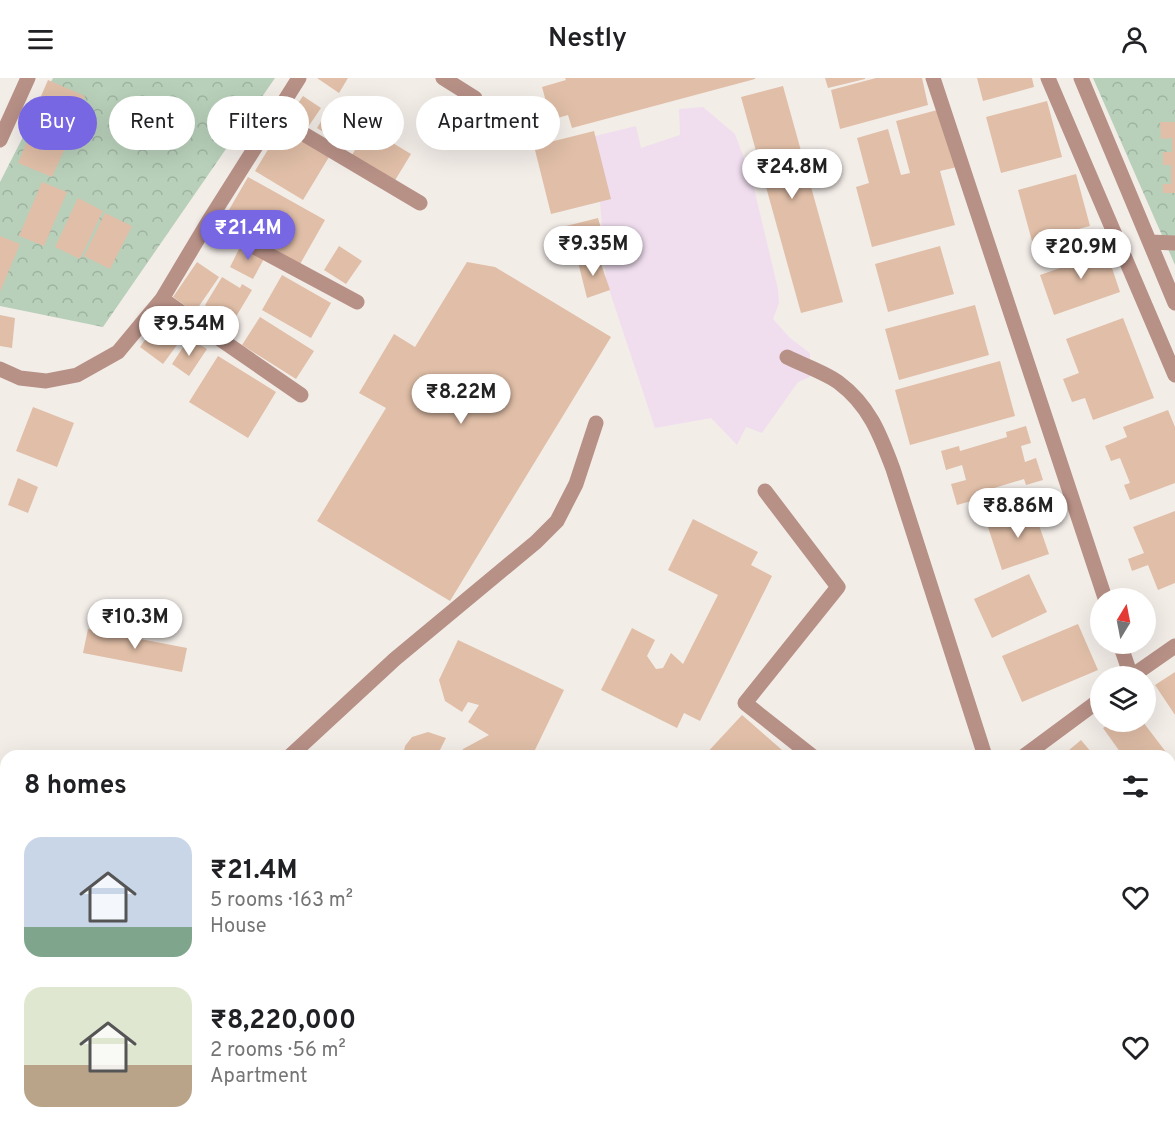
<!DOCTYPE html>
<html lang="en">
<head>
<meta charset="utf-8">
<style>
	:root { --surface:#fff; --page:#f2f2f2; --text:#202124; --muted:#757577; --accent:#7867e2 }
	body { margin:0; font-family:Overpass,sans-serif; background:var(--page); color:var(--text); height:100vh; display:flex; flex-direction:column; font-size:22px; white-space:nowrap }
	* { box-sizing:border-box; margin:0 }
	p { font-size:20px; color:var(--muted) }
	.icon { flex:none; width:33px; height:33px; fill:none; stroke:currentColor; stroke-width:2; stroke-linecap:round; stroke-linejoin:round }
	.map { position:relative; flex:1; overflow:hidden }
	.details { position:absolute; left:0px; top:672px; width:1176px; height:386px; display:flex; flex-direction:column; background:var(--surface); border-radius:18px 18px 0 0; box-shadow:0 6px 24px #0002 }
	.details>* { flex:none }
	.guide { position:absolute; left:18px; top:18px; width:600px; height:54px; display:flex; gap:12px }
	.needle { width:39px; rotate:10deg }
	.controls { position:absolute; left:1090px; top:510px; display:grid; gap:12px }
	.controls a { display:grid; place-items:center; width:66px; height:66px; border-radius:50%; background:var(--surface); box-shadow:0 6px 24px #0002; font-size:30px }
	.price { position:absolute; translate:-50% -51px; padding:0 14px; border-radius:21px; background:#fff; color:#222; font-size:20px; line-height:39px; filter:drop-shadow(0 2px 3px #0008) }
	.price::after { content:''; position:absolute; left:50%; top:36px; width:18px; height:14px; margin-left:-9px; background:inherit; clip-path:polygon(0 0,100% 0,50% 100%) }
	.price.active { background:var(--accent); color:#fff }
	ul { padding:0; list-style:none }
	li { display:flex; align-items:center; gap:18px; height:150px; padding:0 24px }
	li span { display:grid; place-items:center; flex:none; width:168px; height:120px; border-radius:18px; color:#555 }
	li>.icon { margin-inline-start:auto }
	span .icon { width:72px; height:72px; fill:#fffc; stroke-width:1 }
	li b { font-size:26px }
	h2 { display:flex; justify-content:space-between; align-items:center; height:72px; padding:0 24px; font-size:26px }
	.pill { padding:0 21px; border-radius:27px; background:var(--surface); box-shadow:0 6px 24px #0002; font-size:21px; line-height:54px }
	.pill.active { background:var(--accent); color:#fff }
	header { display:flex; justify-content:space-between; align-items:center; height:78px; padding:0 24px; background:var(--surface); font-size:27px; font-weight:600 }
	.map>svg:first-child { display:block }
	.education { fill:#f0deef }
	.park { fill:url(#park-crowns) }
	.building { fill:#e0bea7 }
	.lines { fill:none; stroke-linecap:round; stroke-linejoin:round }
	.minor { stroke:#b79086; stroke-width:15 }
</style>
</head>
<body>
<header><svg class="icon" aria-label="menu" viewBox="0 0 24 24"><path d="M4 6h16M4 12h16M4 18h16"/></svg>Nestly<svg class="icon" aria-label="person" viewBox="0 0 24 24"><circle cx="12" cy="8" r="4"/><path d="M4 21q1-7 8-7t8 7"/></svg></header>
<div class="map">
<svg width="1175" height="1057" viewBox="0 0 1175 1057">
	<defs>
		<pattern id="park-crowns" width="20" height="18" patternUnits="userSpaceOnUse" patternTransform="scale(1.5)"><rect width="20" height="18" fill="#b8d0ba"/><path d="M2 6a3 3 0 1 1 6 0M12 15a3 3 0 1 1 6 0" fill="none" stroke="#9eb3a0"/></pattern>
	</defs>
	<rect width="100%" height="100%" fill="#f3ede8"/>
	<path class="education" d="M703 29 735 56 752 102 778 211 779 225 773 241 790 260 810 275V299L798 304 762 355 746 349 737 367 711 340 655 350 606 202 595 58 636 48 641 70 680 57 679 31Z"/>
	<path class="park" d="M53 0H275L103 249 0 228V104Z
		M1093 0H1175V187Z"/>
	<path class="building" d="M317 0H348L339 15Z
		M565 0H755V1L572 50 568 37 551 42 542 9 566 2Z
		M825 0H865V1L828 10Z
		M876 0H922L928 27 840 51 831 12Z
		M977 0H1032L1034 9 983 23Z
		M48 2 85 18 72 48 35 32Z
		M783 8 843 224 801 235 741 19Z
		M303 18 321 30 306 52 288 40Z
		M334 22 350 31 333 60 317 50Z
		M1047 23 1062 79 1001 95 986 39Z
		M941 31 957 89 940 93 955 147 872 169 856 109 869 105 857 60 888 51 901 97 910 95 896 43Z
		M1160 44H1175V115H1163V106H1171V87H1163V74H1172V60L1161 61Z
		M281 50 329 79 303 122 255 93Z
		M368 50 411 76 394 104 352 77Z
		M32 51 67 66 52 99 18 85Z
		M594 53 611 121 551 136 534 68Z
		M1076 96 1090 148 1032 163 1018 112Z
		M248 99 325 142 299 188 222 144Z
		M42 104 67 114 44 168 19 158Z
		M78 120 103 133 80 181 55 169Z
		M105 135 132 148 110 191 84 178Z
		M598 140 608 174 571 178 562 149Z
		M0 158 20 166 0 214Z
		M242 165 266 177 253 201 230 189Z
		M1104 166 1120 214 1054 237 1040 197 1069 187 1066 178Z
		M339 168 362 183 346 206 324 192Z
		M940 168 954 216 888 234 875 186Z
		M599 180 610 212 587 220 578 184Z
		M197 184 219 199 195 234 173 219Z
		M467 184 495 189 611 259 450 523 317 443 386 330 359 315 394 256 415 269Z
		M282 197 331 225 311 260 262 232Z
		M222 199 240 210 242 206 252 212 225 257 204 245 212 232 205 227Z
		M975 227 989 277 899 302 885 251Z
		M167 231 191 248 163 286 140 269Z
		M0 237 15 240 12 270 0 268Z
		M260 239 314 273 296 301 242 267Z
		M1123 240 1154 320 1093 342 1085 320 1072 324 1063 301 1079 295 1066 261Z
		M189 260 207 271 189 298 172 286Z
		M218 278 276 314 248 360 189 324Z
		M1000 283 1015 338 910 367 895 312Z
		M33 329 74 345 57 389 16 373Z
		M1168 332 1175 349V405L1130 422 1124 407 1130 405 1120 380 1111 383 1105 368 1127 359 1123 349Z
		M1026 348 1031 365 1021 368 1025 384 1036 380 1043 402 1026 407 1024 401 981 414 982 420 957 427 951 406 966 402 962 387 946 392 941 373 959 368 960 373 1007 359 1006 354Z
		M18 400 38 409 28 435 8 427Z
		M1033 430 1049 476 1002 492 987 446Z
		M1175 433V505L1158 512 1148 487 1132 493 1128 481 1144 475 1133 449Z
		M693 441 758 474 751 487 772 498 700 643 684 635 677 650 601 612 632 550 655 562 647 578 656 591 663 590 671 575 683 586 718 517 668 492Z
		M1029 496 1047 534 992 560 974 521Z
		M1078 546 1098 592 1022 624 1002 578Z
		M88 551 187 570 182 594 83 575Z
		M458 562 564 612 532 678H461L463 671 489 657 468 644 479 627 468 624 462 634 445 623 439 602Z
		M1175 594V637L1155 607Z
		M742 637 782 672 776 678H704Z
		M1112 644H1143L1169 678H1123L1103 650Z
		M428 654 446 660 437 678H403L405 668 412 659Z
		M1081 662 1092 675 1088 678H1062Z
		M1175 722V797L1170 791V726Z
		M1175 861V908L1170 910V864Z
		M47 1052H97L95 1057H45Z
		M841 1052H876L880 1057H833Z
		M885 1052H909L910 1053 904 1057H889Z"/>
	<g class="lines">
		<path class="minor" d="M443 0 475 20
			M933 0 1105 520
			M1048 0 1175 297
			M1081 0 1175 225
			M275 39 420 125
			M0 62 28 0
			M208 144 357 224
			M1150 164 1175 165
			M162 221 301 317
			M787 279C803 287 824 294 838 304 869 327 880 356 893 391L985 678
			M0 291 20 300 46 303 77 297 118 274 162 221 208 144 299 0
			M765 413 838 509 745 625 812 678
			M1120 566 1131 598
			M1132 598 1175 568
			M290 678 395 581 536 464 557 443 576 406 596 345
			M1024 678 1101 621
			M1170 849 1175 846
			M0 975 6 966
			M1170 996 1175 1008
			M0 1021 6 1007
			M1062 1052 1065 1057
			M516 1056 520 1052
			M178 1057 195 1052
			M628 1057 632 1052"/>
	</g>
</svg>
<div class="controls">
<a><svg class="needle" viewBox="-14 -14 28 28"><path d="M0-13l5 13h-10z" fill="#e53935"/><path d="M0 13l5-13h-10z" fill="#757577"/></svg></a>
<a><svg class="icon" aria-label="layers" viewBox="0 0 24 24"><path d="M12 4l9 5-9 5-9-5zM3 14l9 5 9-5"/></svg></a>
</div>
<b class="price" style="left:792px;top:122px">₹24.8M</b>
<b class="price active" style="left:248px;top:183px">₹21.4M</b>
<b class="price" style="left:593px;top:199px">₹9.35M</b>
<b class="price" style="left:1081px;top:202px">₹20.9M</b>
<b class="price" style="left:189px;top:279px">₹9.54M</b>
<b class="price" style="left:461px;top:347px">₹8.22M</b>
<b class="price" style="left:1018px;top:461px">₹8.86M</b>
<b class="price" style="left:135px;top:572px">₹10.3M</b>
<div class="guide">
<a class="pill active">Buy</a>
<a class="pill">Rent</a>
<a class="pill">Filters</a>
<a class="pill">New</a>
<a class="pill">Apartment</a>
</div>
<section class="details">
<h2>8 homes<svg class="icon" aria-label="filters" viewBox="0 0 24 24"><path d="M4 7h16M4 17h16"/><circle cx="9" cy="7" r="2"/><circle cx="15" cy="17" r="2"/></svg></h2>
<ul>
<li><span style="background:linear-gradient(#c9d6e8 75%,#7fa58c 0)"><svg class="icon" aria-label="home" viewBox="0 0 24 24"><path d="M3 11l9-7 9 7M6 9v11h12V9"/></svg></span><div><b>₹21.4M</b><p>5 rooms · 163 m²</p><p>House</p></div><svg class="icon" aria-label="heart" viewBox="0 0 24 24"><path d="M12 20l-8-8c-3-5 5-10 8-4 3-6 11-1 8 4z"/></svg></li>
<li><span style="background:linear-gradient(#dfe7d0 65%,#b9a48a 0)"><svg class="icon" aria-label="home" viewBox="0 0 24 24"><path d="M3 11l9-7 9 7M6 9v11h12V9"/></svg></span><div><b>₹8,220,000</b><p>2 rooms · 56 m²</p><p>Apartment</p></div><svg class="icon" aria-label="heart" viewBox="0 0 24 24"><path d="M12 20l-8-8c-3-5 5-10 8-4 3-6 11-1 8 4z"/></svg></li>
</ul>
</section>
</div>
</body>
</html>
